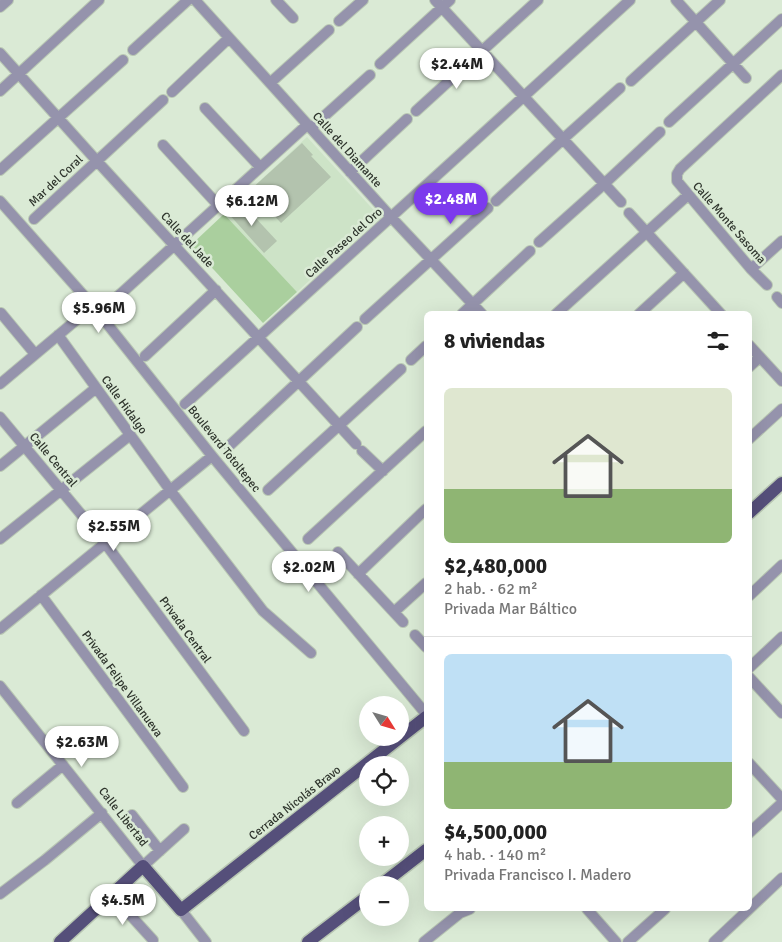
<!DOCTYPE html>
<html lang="es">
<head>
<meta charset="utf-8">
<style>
	:root { --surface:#fff; --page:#f2f2f2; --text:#222; --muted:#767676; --line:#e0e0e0; --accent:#7c3aed }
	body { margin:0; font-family:Signika,sans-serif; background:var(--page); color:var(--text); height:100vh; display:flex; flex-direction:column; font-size:19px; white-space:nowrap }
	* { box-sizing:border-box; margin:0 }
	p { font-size:16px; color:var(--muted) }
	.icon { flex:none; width:28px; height:28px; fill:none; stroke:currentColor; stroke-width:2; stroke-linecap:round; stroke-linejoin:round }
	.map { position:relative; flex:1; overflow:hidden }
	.details { position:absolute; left:424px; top:311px; width:328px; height:600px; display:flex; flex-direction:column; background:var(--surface); border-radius:8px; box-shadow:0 5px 20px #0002 }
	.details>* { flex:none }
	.needle { width:32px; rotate:127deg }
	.fabs { position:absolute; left:359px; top:696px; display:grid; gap:10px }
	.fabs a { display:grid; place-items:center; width:50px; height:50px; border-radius:50%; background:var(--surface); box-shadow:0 5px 20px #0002; font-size:25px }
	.price { position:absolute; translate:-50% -42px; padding:0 11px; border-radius:18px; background:#fff; color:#222; font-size:16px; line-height:32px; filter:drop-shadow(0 1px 2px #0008) }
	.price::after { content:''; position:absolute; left:50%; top:30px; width:15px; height:11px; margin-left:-8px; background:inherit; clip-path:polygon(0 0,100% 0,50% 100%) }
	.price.active { background:var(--accent); color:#fff }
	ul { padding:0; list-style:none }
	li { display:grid; align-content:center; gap:10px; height:265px; padding:0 20px }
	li+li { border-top:1px solid var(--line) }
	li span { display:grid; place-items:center; height:155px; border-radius:8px; color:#555 }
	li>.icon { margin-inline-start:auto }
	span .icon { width:90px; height:90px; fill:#fffc; stroke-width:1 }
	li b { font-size:21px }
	h2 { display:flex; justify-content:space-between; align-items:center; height:60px; padding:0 20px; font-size:21px }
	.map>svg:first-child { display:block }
	.built { fill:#cde3c7 }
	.green { fill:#aacf9e }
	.building { fill:#b3c3ae }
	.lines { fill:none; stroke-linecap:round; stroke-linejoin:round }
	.minor-casing { stroke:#b8c6b3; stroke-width:12 }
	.major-casing { stroke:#b8c6b3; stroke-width:15 }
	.minor { stroke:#9593ac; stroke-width:10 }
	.major { stroke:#554f7a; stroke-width:12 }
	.labels { text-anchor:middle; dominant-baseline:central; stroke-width:5; stroke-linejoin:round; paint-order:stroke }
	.street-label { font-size:12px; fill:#2e342c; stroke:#daead5 }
</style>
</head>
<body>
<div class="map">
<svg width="782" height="942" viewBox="0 0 782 942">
	<rect width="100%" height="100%" fill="#daead5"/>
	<path class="built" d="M307 137 379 216 297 292 224 214Z"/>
	<path class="green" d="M224 214 297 292 263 323 191 245Z"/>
	<path class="building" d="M302 143 313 155 311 156 331 177 281 223 250 190Z
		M240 201 277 241 264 253 227 212Z"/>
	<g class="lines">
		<g class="minor-casing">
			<path id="minor" d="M195 0 391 217 482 314
				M276 0 293 18
				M435 0 621 202
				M676 0 746 78
				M0 7 8 0
				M339 21 363 0
				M133 50 188 0
				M0 53 96 160 356 444
				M380 64 450 0
				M631 81 720 0
				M270 83 329 30
				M0 91 99 0
				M172 92 229 38
				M205 108 260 167
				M416 111 538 0
				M669 122 782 19
				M311 128 370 75
				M163 145 218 205
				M0 170 123 60
				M350 172 407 119
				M0 201 93 306 212 456 426 714
				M496 201 563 139 620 88
				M629 213 721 314
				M34 219 163 100
				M539 242 604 184 660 132
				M751 269 782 241
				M767 285 751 269 677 181V174L680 169 782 75
				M777 297 782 303
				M105 308 307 125
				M1 313 35 354
				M462 314 530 251
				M556 314 688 195
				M639 314 684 273
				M365 319 488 208
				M58 335 170 490 263 611 311 653
				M749 345 782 381
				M145 356 216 290
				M411 360 426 346
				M749 367 760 357
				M0 384 93 306
				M185 404 630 0
				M0 417 105 543 244 731
				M749 439 782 409
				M229 446 357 327
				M362 451 383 471
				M0 466 96 388
				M268 490 401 369
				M0 539 130 435
				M308 539 426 431
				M338 552 403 622
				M358 574 426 509
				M41 595 183 787
				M749 596 782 565
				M394 612 426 583
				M0 629 212 456
				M415 635 426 647
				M749 668 782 637
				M749 677 782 713
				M0 686 143 866 184 829
				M749 763 782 799
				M17 803 63 765
				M132 815 160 851
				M749 833 782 803
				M0 894 45 860 102 813
				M112 895 153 940
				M587 909 616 942
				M181 910 206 942
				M424 942 460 913 470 909
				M628 942 665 909
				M714 942 782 878"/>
		</g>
		<g class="major-casing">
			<path id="major" d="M749 513 782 483
				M381 885 426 850
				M60 942 143 866 181 910 426 717
				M308 942 368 896"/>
		</g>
		<use href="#minor" class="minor"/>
		<use href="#major" class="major"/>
	</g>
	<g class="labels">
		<g class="street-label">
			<text transform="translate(347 150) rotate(48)">Calle del Diamante</text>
			<text transform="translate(56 181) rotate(-43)">Mar del Coral</text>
			<text transform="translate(729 223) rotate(49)">Calle Monte Sasoma</text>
			<text transform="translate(187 240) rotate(47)">Calle del Jade</text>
			<text transform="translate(344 243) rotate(-42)">Calle Paseo del Oro</text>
			<text transform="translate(124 405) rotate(54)">Calle Hidalgo</text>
			<text transform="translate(224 449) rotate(51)">Boulevard Totoltepec</text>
			<text transform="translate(53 460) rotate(50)">Calle Central</text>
			<text transform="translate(185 630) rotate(54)">Privada Central</text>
			<text transform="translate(122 684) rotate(54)">Privada Felipe Villanueva</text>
			<text transform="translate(295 803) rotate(-38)">Cerrada Nicolás Bravo</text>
			<text transform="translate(123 817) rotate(52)">Calle Libertad</text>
		</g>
	</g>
</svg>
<div class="fabs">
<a><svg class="needle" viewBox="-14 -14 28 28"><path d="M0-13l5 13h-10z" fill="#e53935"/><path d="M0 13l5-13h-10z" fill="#767676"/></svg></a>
<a><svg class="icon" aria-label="locate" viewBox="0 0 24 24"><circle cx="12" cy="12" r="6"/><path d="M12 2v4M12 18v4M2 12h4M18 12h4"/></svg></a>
<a>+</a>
<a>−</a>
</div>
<b class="price" style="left:457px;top:90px">$2.44M</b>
<b class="price active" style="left:451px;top:225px">$2.48M</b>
<b class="price" style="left:252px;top:227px">$6.12M</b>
<b class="price" style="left:99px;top:334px">$5.96M</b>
<b class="price" style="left:114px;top:552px">$2.55M</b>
<b class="price" style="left:309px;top:593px">$2.02M</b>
<b class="price" style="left:82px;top:768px">$2.63M</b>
<b class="price" style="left:123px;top:926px">$4.5M</b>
<section class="details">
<h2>8 viviendas<svg class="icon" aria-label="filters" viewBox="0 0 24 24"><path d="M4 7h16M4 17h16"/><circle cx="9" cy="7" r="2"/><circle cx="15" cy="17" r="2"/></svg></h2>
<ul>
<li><span style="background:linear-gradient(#dfe7d0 65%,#8fb573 0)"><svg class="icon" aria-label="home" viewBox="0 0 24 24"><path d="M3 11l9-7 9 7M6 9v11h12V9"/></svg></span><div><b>$2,480,000</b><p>2 hab. · 62 m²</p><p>Privada Mar Báltico</p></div></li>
<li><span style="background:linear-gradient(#bfe0f5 70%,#8fb573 0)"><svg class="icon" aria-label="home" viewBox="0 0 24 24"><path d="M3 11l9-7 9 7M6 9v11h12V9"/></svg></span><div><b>$4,500,000</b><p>4 hab. · 140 m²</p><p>Privada Francisco I. Madero</p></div></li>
</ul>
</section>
</div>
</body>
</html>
